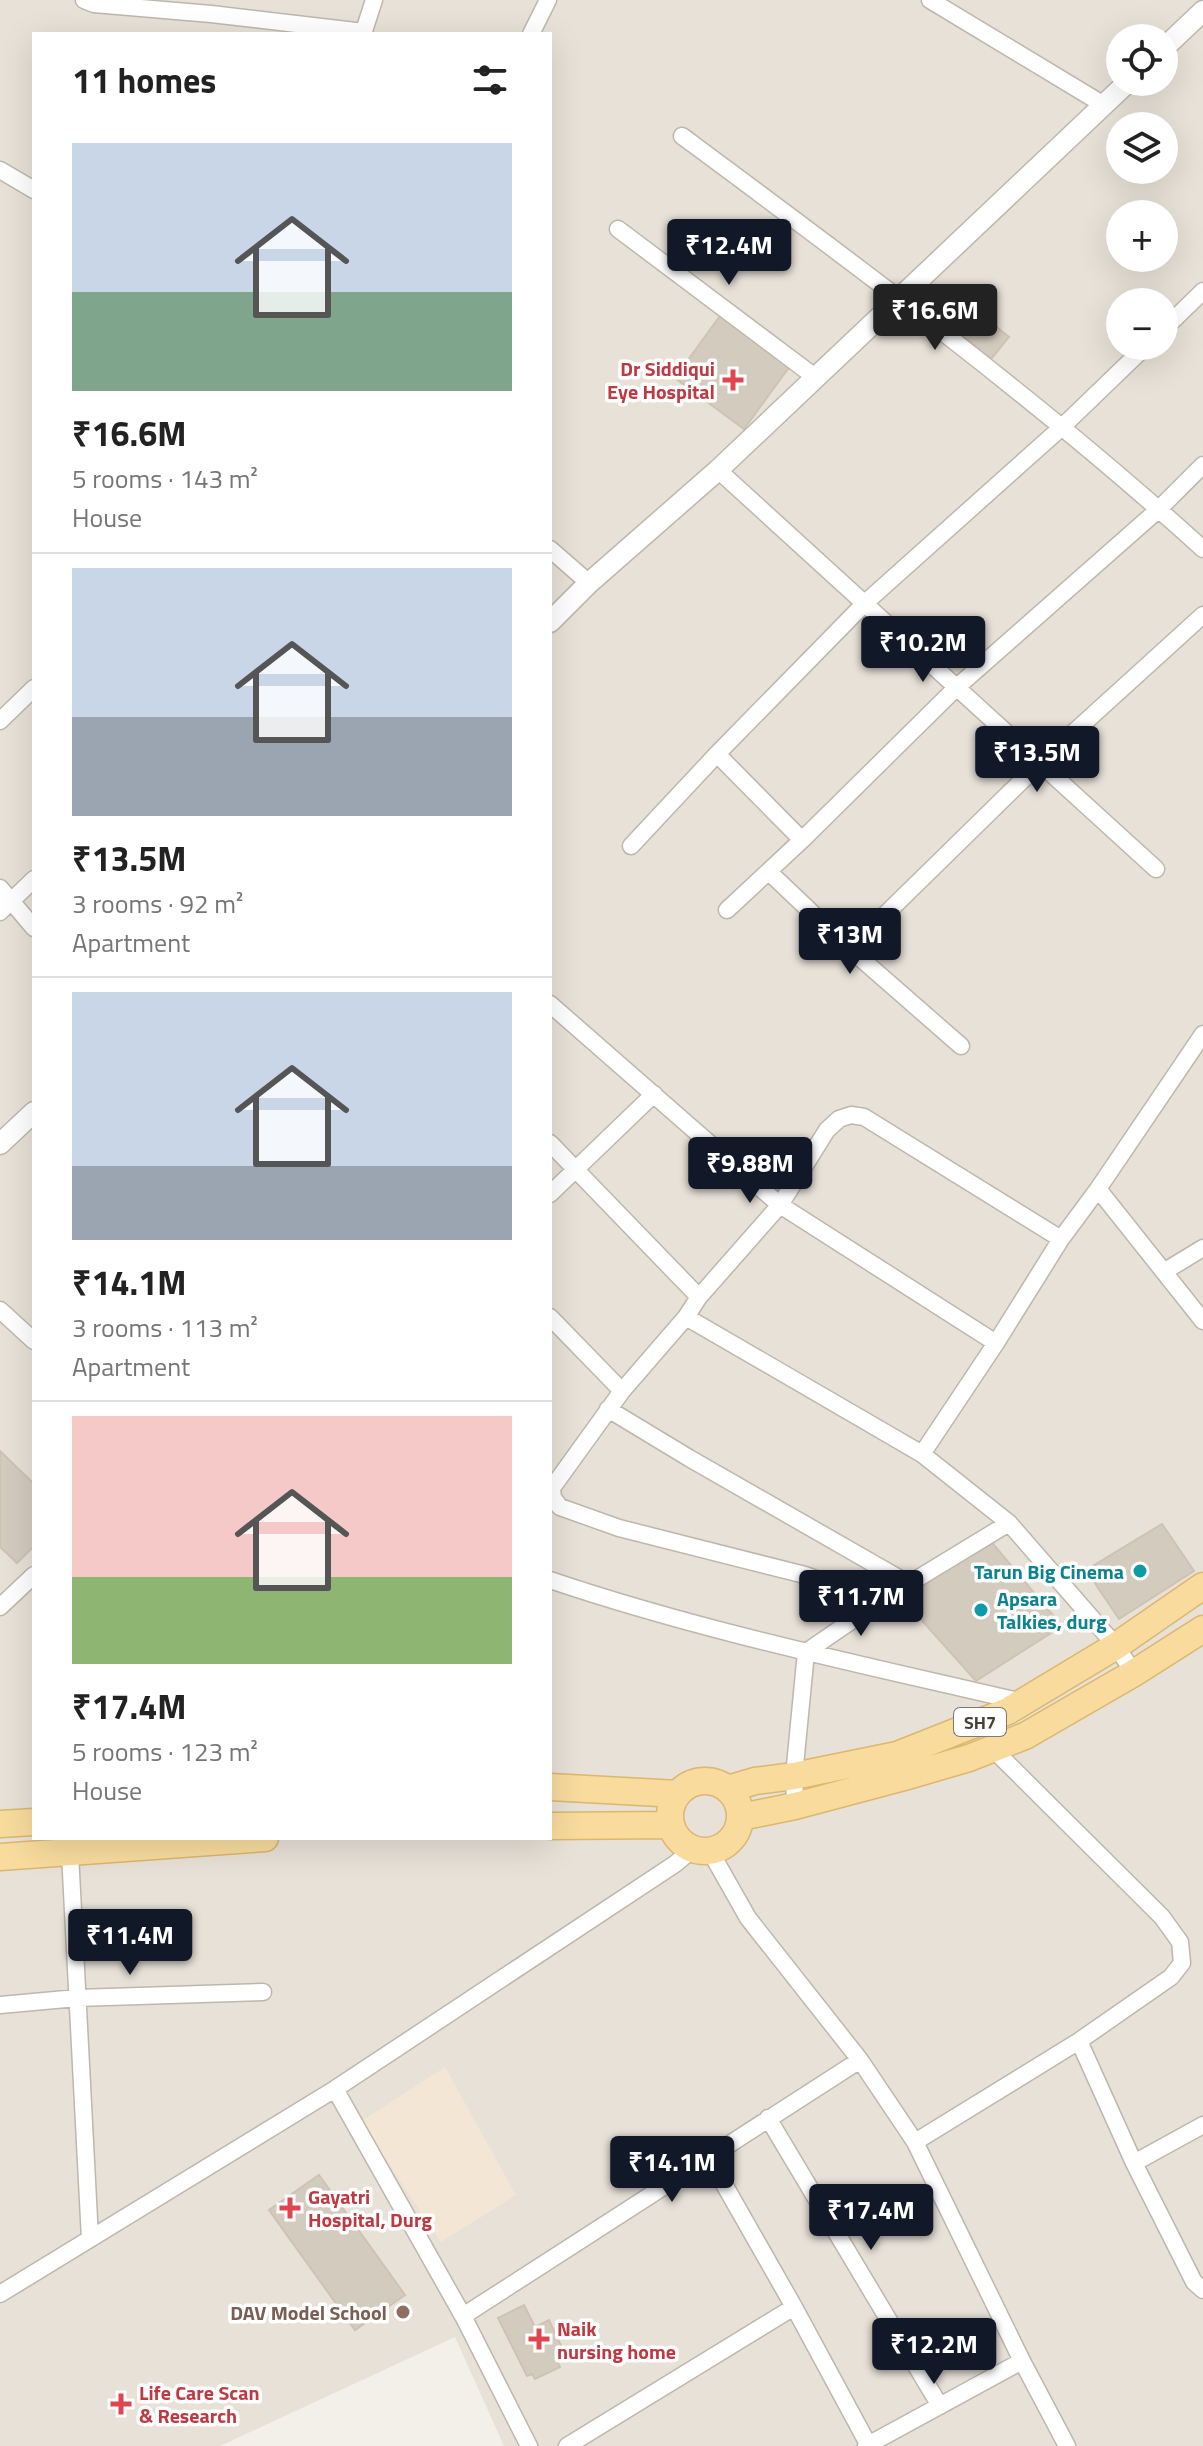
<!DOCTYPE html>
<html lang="en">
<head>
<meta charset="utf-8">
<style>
	:root { --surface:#fff; --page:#f2f2f2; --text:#222; --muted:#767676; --line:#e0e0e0; --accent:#111827 }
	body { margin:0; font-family:"Titillium Web",sans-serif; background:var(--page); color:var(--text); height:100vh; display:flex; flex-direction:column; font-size:30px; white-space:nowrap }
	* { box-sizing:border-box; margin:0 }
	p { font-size:26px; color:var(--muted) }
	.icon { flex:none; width:44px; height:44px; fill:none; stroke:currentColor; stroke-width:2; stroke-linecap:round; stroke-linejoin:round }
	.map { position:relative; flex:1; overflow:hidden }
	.details { position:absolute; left:32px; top:32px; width:520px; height:1808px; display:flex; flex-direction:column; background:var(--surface); border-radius:0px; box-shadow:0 8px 32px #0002 }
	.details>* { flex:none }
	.fabs { position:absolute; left:1106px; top:24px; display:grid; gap:16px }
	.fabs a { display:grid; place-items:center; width:72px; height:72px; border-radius:50%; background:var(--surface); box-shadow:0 8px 32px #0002; font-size:40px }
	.price { position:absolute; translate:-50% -68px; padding:0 18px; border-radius:8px; background:var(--accent); color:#fff; font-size:26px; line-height:52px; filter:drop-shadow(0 2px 4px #0008) }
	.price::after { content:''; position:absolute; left:50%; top:48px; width:24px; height:18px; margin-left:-12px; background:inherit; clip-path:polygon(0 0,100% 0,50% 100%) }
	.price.active { background:#222; color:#fff }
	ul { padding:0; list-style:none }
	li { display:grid; align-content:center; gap:16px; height:424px; padding:0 40px }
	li+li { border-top:2px solid var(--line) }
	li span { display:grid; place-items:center; height:248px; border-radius:0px; color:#555 }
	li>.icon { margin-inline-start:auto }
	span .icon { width:144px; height:144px; fill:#fffc; stroke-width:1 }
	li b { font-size:34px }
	h2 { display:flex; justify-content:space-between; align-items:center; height:96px; padding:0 40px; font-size:34px }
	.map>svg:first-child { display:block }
	.residential { fill:#e7e1d7; fill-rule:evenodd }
	.commercial { fill:#f3e6d5 }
	.building { fill:#d4cbbf; stroke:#cec3b2; stroke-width:2 }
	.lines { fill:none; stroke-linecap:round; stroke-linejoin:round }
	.minor-casing { stroke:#beb7ac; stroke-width:19 }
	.tertiary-casing { stroke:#beb7ac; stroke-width:23 }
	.primary-casing { stroke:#dcb76e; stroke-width:29 }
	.minor { stroke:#fff; stroke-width:16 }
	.tertiary { stroke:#fff; stroke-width:20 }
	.primary { stroke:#f8db9d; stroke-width:26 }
	.health-dot { fill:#e0444e; stroke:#fff; stroke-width:3 }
	.culture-dot { fill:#0f9aa8; stroke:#fff; stroke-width:3 }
	.education-dot { fill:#8d6e63; stroke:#fff; stroke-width:3 }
	.labels { text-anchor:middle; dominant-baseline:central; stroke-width:7; stroke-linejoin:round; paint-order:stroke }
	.shield { fill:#fff; stroke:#7e7974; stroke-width:2 }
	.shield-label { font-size:18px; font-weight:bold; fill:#464038 }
	.health-label { font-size:20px; font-weight:bold; fill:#be3a42; stroke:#fff; text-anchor:start }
	.culture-label { font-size:20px; font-weight:bold; fill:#0d838f; stroke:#fff; text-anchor:end }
	.education-label { font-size:20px; font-weight:bold; fill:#785e54; stroke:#fff; text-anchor:end }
</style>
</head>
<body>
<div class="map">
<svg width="1203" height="2446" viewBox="0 0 1203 2446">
	<rect width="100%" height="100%" fill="#f3f0e9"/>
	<path class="residential" d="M0 0H1203V2446H504L455 2337 220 2446H0ZM34 34H550V1838H34ZM1120 38H1164V82H1120ZM1120 126H1164V170H1120ZM1120 214H1164V258H1120ZM1120 302H1164V346H1120Z"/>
	<path class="commercial" d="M445 2067 516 2195 441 2242 360 2122Z"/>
	<path class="building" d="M969 305 1009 337 991 359 951 326Z
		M720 316 790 366 744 429 675 378Z
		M0 1451 34 1484V1546L17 1563 0 1547Z
		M1162 1524 1194 1571 1119 1619 1086 1570Z
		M988 1538 1062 1626 976 1681 899 1595Z
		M319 2175 405 2295 355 2330 269 2210Z
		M524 2305 535 2327 549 2320 565 2354 556 2359 560 2367 535 2379 532 2374 527 2376 498 2318Z"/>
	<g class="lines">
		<g class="minor-casing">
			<path id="minor" d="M84 0 94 4 211 14 364 32
				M930 0 1104 105
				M363 34 374 0
				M531 34 548 0
				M682 136C860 268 1039 400 1203 549
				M0 170 34 190
				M618 229 815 377
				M1164 329 1203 291
				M718 470 1156 869
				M550 549 589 583
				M0 721 34 688
				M717 754 802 840
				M631 846 717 754 865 603 1062 427 1146 346
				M769 872 850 949 961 1046
				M0 888 34 928
				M727 910 802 840 957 687 1159 509 1203 465
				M0 912 34 879
				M850 949 1040 763 1203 615
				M550 1004 780 1205 996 1343
				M550 1143 699 1297
				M1098 1189 1203 1321
				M550 1194 654 1094
				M1165 1271 1203 1248
				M0 1310 34 1341
				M550 1317 622 1391
				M686 1317 922 1454 1009 1523 1116 1646 1134 1673
				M608 1409 689 1458 909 1584
				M922 1454 996 1343 1061 1239 1098 1189 1203 1034
				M550 1580C704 1632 864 1665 1022 1702
				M879 1602 805 1575 619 1528 560 1507 553 1498 552 1488 622 1391 686 1317 699 1297 780 1205 827 1130 839 1119 851 1115 864 1117 1061 1239
				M0 1607 34 1575
				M795 1806 794 1776 806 1652 879 1602 1009 1523
				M710 1851 748 1918 860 2060 915 2142 1022 2361 1067 2446
				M70 1853 90 2239
				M0 2005 77 1998 263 1992
				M1079 2041 1134 2163 1194 2282 1203 2290
				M768 2118 940 2406
				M915 2142 1079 2041 1171 1977 1182 1963 1180 1942 1162 1917 993 1749
				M708 2156 794 2307 868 2444
				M1134 2163 1203 2125
				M0 2294 335 2089
				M463 2316 860 2060
				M529 2446 463 2316 335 2089 675 1864 693 1849
				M567 2446 794 2307
				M866 2446 1022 2361"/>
		</g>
		<g class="tertiary-casing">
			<path id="tertiary" d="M1164 48 1203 11
				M550 622 589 583 718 470 1128 82
				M0 1144 34 1112"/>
		</g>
		<g class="primary-casing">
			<path id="primary" d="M670 1816a35 35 0 1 1 70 0a35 35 0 1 1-70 0Z
				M550 1787 678 1794
				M728 1789 755 1781 794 1776 897 1755 1008 1711 1116 1646 1203 1586
				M741 1817 795 1806 904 1777 969 1758 1025 1736 1134 1673 1203 1629
				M0 1824 34 1822
				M550 1826 671 1825
				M0 1857 265 1838"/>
		</g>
		<use href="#minor" class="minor"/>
		<use href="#tertiary" class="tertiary"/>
		<use href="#primary" class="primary"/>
	</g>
	<g class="health-dot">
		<path d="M729 368h8v8h8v8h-8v8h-8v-8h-8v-8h8z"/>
		<path d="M286 2196h8v8h8v8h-8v8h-8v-8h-8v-8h8z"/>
		<path d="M535 2327h8v8h8v8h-8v8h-8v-8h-8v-8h8z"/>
		<path d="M117 2392h8v8h8v8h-8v8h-8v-8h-8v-8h8z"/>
	</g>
	<g class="culture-dot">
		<circle cx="1140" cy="1571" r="8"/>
		<circle cx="981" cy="1610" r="8"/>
	</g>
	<circle class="education-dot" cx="403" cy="2312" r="8"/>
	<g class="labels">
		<rect class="shield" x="954" y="1708" width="52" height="28" rx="6"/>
		<g class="shield-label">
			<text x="980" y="1722">SH7</text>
		</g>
		<g class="health-label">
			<text x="715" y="368" text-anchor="end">Dr Siddiqui<tspan x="715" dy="23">Eye Hospital</tspan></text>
			<text x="308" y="2196">Gayatri<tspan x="308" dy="23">Hospital, Durg</tspan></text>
			<text x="557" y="2328">Naik<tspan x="557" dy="23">nursing home</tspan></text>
			<text x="139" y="2392">Life Care Scan<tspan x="139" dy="23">&amp; Research</tspan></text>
		</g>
		<g class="culture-label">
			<text x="1124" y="1571">Tarun Big Cinema</text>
			<text x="997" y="1598" text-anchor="start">Apsara<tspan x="997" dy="23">Talkies, durg</tspan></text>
		</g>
		<g class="education-label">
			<text x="387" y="2312">DAV Model School</text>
		</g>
	</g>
</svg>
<div class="fabs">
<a><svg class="icon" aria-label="locate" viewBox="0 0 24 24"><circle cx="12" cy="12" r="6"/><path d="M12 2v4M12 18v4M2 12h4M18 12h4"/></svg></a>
<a><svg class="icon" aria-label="layers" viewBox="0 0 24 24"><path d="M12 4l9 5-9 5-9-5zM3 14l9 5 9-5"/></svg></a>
<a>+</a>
<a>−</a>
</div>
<b class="price" style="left:729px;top:287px">₹12.4M</b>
<b class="price active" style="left:935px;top:352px">₹16.6M</b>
<b class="price" style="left:923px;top:684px">₹10.2M</b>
<b class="price" style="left:1037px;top:794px">₹13.5M</b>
<b class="price" style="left:850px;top:976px">₹13M</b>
<b class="price" style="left:750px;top:1205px">₹9.88M</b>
<b class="price" style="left:861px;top:1638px">₹11.7M</b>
<b class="price" style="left:130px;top:1977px">₹11.4M</b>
<b class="price" style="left:672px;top:2204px">₹14.1M</b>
<b class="price" style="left:871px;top:2252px">₹17.4M</b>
<b class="price" style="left:934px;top:2386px">₹12.2M</b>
<section class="details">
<h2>11 homes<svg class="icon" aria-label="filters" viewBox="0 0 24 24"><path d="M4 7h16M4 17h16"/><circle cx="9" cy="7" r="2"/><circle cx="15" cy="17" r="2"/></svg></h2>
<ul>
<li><span style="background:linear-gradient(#c9d6e8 60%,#7fa58c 0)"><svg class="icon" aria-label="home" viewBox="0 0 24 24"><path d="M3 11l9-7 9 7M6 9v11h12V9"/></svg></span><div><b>₹16.6M</b><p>5 rooms · 143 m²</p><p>House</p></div></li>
<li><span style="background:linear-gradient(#c9d6e8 60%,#9aa5b1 0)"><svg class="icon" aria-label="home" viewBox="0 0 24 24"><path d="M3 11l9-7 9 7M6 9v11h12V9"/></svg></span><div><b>₹13.5M</b><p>3 rooms · 92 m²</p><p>Apartment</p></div></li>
<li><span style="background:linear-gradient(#c9d6e8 70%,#9aa5b1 0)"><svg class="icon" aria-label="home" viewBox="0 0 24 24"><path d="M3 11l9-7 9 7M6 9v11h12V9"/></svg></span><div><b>₹14.1M</b><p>3 rooms · 113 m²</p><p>Apartment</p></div></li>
<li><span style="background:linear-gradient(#f6c9c9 65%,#8fb573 0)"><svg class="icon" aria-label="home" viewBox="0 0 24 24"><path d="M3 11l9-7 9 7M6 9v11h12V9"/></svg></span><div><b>₹17.4M</b><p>5 rooms · 123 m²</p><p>House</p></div></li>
</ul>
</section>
</div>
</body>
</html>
